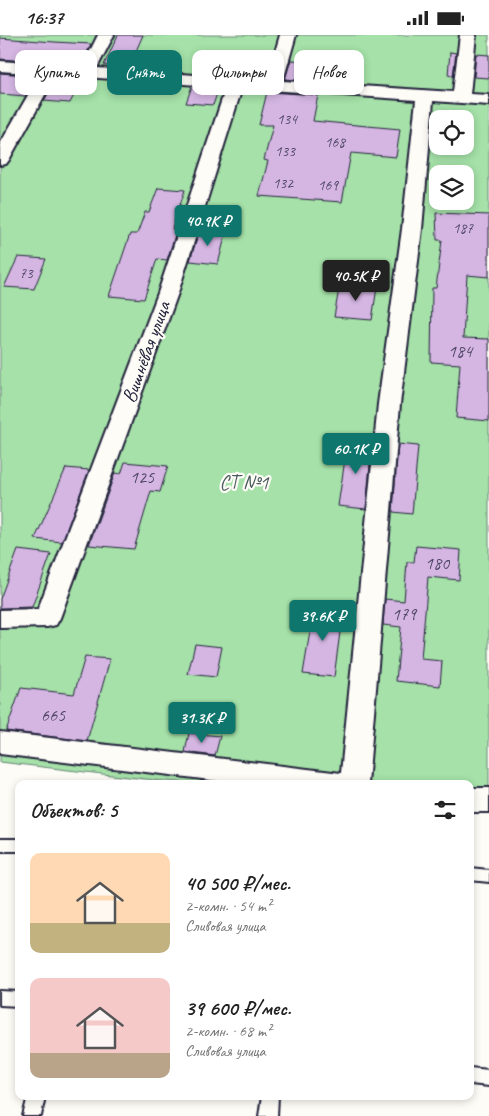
<!DOCTYPE html>
<html lang="ru">
<head>
<meta charset="utf-8">
<style>
	:root { --surface:#fff; --page:#f2f2f2; --text:#222; --muted:#767676; --accent:#0f766e }
	body { margin:0; font-family:Caveat,sans-serif; background:var(--page); color:var(--text); height:100vh; display:flex; flex-direction:column; font-size:19px; white-space:nowrap }
	* { box-sizing:border-box; margin:0 }
	p { font-size:16px; color:var(--muted) }
	.icon { flex:none; width:28px; height:28px; fill:none; stroke:currentColor; stroke-width:2; stroke-linecap:round; stroke-linejoin:round }
	.map { position:relative; flex:1; overflow:hidden }
	.sheet { position:absolute; left:15px; top:745px; width:459px; height:320px; display:flex; flex-direction:column; background:var(--surface); border-radius:10px; box-shadow:0 2px 8px #0003 }
	.sheet>* { flex:none }
	.guide { position:absolute; left:15px; top:15px; width:460px; height:45px; display:flex; gap:10px }
	.fabs { position:absolute; left:429px; top:75px; display:grid; gap:10px }
	.fabs a { display:grid; place-items:center; width:45px; height:45px; border-radius:10px; background:var(--surface); box-shadow:0 2px 8px #0003; font-size:25px }
	.price { position:absolute; translate:-50% -42px; padding:0 11px; border-radius:5px; background:var(--accent); color:#fff; font-size:16px; line-height:32px; filter:drop-shadow(0 1px 2px #0008) }
	.price::after { content:''; position:absolute; left:50%; top:30px; width:15px; height:11px; margin-left:-8px; background:inherit; clip-path:polygon(0 0,100% 0,50% 100%) }
	.price.selected { background:#222; color:#fff }
	ul { padding:0; list-style:none }
	li { display:flex; align-items:center; gap:15px; height:125px; padding:0 15px }
	li span { display:grid; place-items:center; flex:none; width:140px; height:100px; border-radius:10px; color:#555 }
	li>.icon { margin-inline-start:auto }
	span .icon { width:60px; height:60px; fill:#fffc; stroke-width:1 }
	li b { font-size:21px }
	h2 { display:flex; justify-content:space-between; align-items:center; height:60px; padding:0 15px; font-size:21px }
	.tag { padding:0 18px; border-radius:10px; background:var(--surface); box-shadow:0 2px 8px #0003; font-size:18px; line-height:45px }
	.tag.selected { background:var(--accent); color:#fff }
	.status { display:flex; justify-content:space-between; align-items:center; height:35px; padding:0 25px; background:var(--surface); direction:ltr }
	.status svg { height:14px; fill:currentColor }
	.map>svg:first-child { display:block }
	.green { fill:#a5e1a8; stroke:#648272; fill-rule:evenodd }
	.building { fill:#d5b6e3; stroke:#22223b }
	.lines { fill:none; stroke-linecap:round; stroke-linejoin:round }
	.lane-casing { stroke:#22223b; stroke-width:4 }
	.street-casing { stroke:#22223b; stroke-width:4 }
	.lane { fill:#fdfcf7; fill-rule:evenodd }
	.street { fill:#fdfcf7; fill-rule:evenodd }
	.labels { text-anchor:middle; dominant-baseline:central; stroke-width:4.5; stroke-linejoin:round; paint-order:stroke }
	.far-number-label { font-size:15px; fill:#4f4765 }
	.number-label { font-size:18px; fill:#4f4765 }
	.street-label { font-size:20px; fill:#22223b; stroke:#fdfcf7 }
	.park-label { font-size:20px; fill:#495b5c; stroke:#fdfcf7 }
</style>
</head>
<body>
<div class="status"><b>16:37</b><svg viewBox="0 0 49 12"><path d="M0 12V9h3v3zM5 12V6h3v6zM10 12V3h3v9zM15 12V0h3v12zM26 1h20v11H26zM47 4h2v5h-2z"/></svg></div>
<div class="map">
<svg width="489" height="1081" viewBox="0 0 489 1081">
	<rect width="100%" height="100%" fill="#fdfcf7"/>
	<filter id="ink" filterUnits="userSpaceOnUse"><feTurbulence type="fractalNoise" baseFrequency=".02" numOctaves="2"/><feDisplacementMap in="SourceGraphic" scale="10" xChannelSelector="R" yChannelSelector="G"/><feConvolveMatrix kernelMatrix="1 2 1 2 8 2 1 2 1" color-interpolation-filters="sRGB"/></filter>
	<g filter="url(#ink)">
		<path class="green" d="M0 0H489V778H470V749H237L162 746 0 727ZM438 84H465V111H438ZM438 139H465V166H438Z"/>
		<path class="building" d="M118 0H143L129 32 104 30Z
			M0 3 54 7 91 9 81 30 0 24Z
			M204 17 227 18 225 26 228 27 224 40 197 38Z
			M450 17 456 18 453 41 448 40Z
			M476 19 489 20V43L474 42Z
			M291 25 325 27 321 47 285 44Z
			M0 38 37 41 25 61 0 59Z
			M57 42 82 44 70 68 44 66Z
			M192 51 219 53 213 70 186 68Z
			M267 57 318 60 313 86 400 94 396 122 351 118 342 167 259 161 268 126 264 125 273 90H259Z
			M158 153 185 155 172 194H177L167 225 157 224 144 264 109 261 130 199H137L145 177H149Z
			M436 178 489 180V242L467 240 463 303 489 304V386L456 383 460 329 431 327 432 253H436L442 205H437Z
			M199 196 226 198 218 229 190 226Z
			M18 222 46 224 34 254 4 252Z
			M340 248 377 252 372 285 334 282Z
			M348 404 372 407 366 474 338 471Z
			M398 409 418 411 412 479 393 477Z
			M125 427 168 431 160 457 151 456 134 514 89 510 115 438 121 439Z
			M66 433 89 435 62 507 35 504Z
			M416 511 461 515 459 545 428 542 421 624 442 626 440 651 396 646 401 592 383 590 385 564 404 566 407 527H414Z
			M18 515 51 519 32 572 0 573V564Z
			M314 572 343 575 334 642 303 639Z
			M195 609 222 612 216 642 188 639Z
			M85 622 110 624 87 706 6 696 21 653 74 659Z
			M189 698 220 701 215 721 185 717Z"/>
		<g class="lines">
			<g class="lane-casing">
				<path id="lane" d="M0 804H19V816H0Z
					M470 833 489 835V847L470 845Z
					M0 956 19 957V971L0 970Z
					M470 1033 489 1035V1051L470 1049Z
					M28 1061H45L41 1081H23Z
					M262 1061H278L277 1081H259Z"/>
			</g>
			<g class="street-casing">
				<path id="street" d="M98 0H114L97 33 267 45 280 0H296L283 46 453 57 460 0H476L470 59 489 60V70L433 66 422 194 400 369 368 749H243L0 719V697L341 738 378 369 402 194 416 65 242 53 178 258 60 583 56 590 47 592 0 593V575L38 574 158 258 226 52 56 40 9 125 6 129 0 130V109L40 39 0 36V26L82 32Z
					M470 753H489V777H470Z"/>
			</g>
			<use href="#lane" class="lane"/>
			<use href="#street" class="street"/>
		</g>
	</g>
	<g class="labels">
		<g class="far-number-label">
			<text x="287" y="84">134</text>
			<text x="335" y="107">168</text>
			<text x="285" y="116">133</text>
			<text x="283" y="148">132</text>
			<text x="328" y="150">169</text>
			<text x="463" y="193">187</text>
			<text x="26" y="238">73</text>
		</g>
		<g class="number-label">
			<text x="460" y="316">184</text>
			<text x="142" y="442">125</text>
			<text x="437" y="528">180</text>
			<text x="404" y="579">179</text>
			<text x="53" y="680">665</text>
		</g>
		<g class="street-label">
			<text transform="translate(146 317) rotate(-70)">Вишнёвая улица</text>
		</g>
		<g class="park-label">
			<text x="244" y="447">СТ №1</text>
		</g>
	</g>
</svg>
<div class="fabs">
<a><svg class="icon" aria-label="locate" viewBox="0 0 24 24"><circle cx="12" cy="12" r="6"/><path d="M12 2v4M12 18v4M2 12h4M18 12h4"/></svg></a>
<a><svg class="icon" aria-label="layers" viewBox="0 0 24 24"><path d="M12 4l9 5-9 5-9-5zM3 14l9 5 9-5"/></svg></a>
</div>
<b class="price" style="left:208px;top:212px">40.9K ₽</b>
<b class="price selected" style="left:356px;top:267px">40.5K ₽</b>
<b class="price" style="left:356px;top:440px">60.1K ₽</b>
<b class="price" style="left:323px;top:607px">39.6K ₽</b>
<b class="price" style="left:202px;top:709px">31.3K ₽</b>
<div class="guide">
<a class="tag">Купить</a>
<a class="tag selected">Снять</a>
<a class="tag">Фильтры</a>
<a class="tag">Новое</a>
</div>
<section class="sheet">
<h2>Объектов: 5<svg class="icon" aria-label="filters" viewBox="0 0 24 24"><path d="M4 7h16M4 17h16"/><circle cx="9" cy="7" r="2"/><circle cx="15" cy="17" r="2"/></svg></h2>
<ul>
<li><span style="background:linear-gradient(#ffd9b3 70%,#c2b280 0)"><svg class="icon" aria-label="home" viewBox="0 0 24 24"><path d="M3 11l9-7 9 7M6 9v11h12V9"/></svg></span><div><b>40 500 ₽/мес.</b><p>2-комн. · 54 m²</p><p>Сливовая улица</p></div></li>
<li><span style="background:linear-gradient(#f6c9c9 75%,#b9a48a 0)"><svg class="icon" aria-label="home" viewBox="0 0 24 24"><path d="M3 11l9-7 9 7M6 9v11h12V9"/></svg></span><div><b>39 600 ₽/мес.</b><p>2-комн. · 68 m²</p><p>Сливовая улица</p></div></li>
</ul>
</section>
</div>
</body>
</html>
